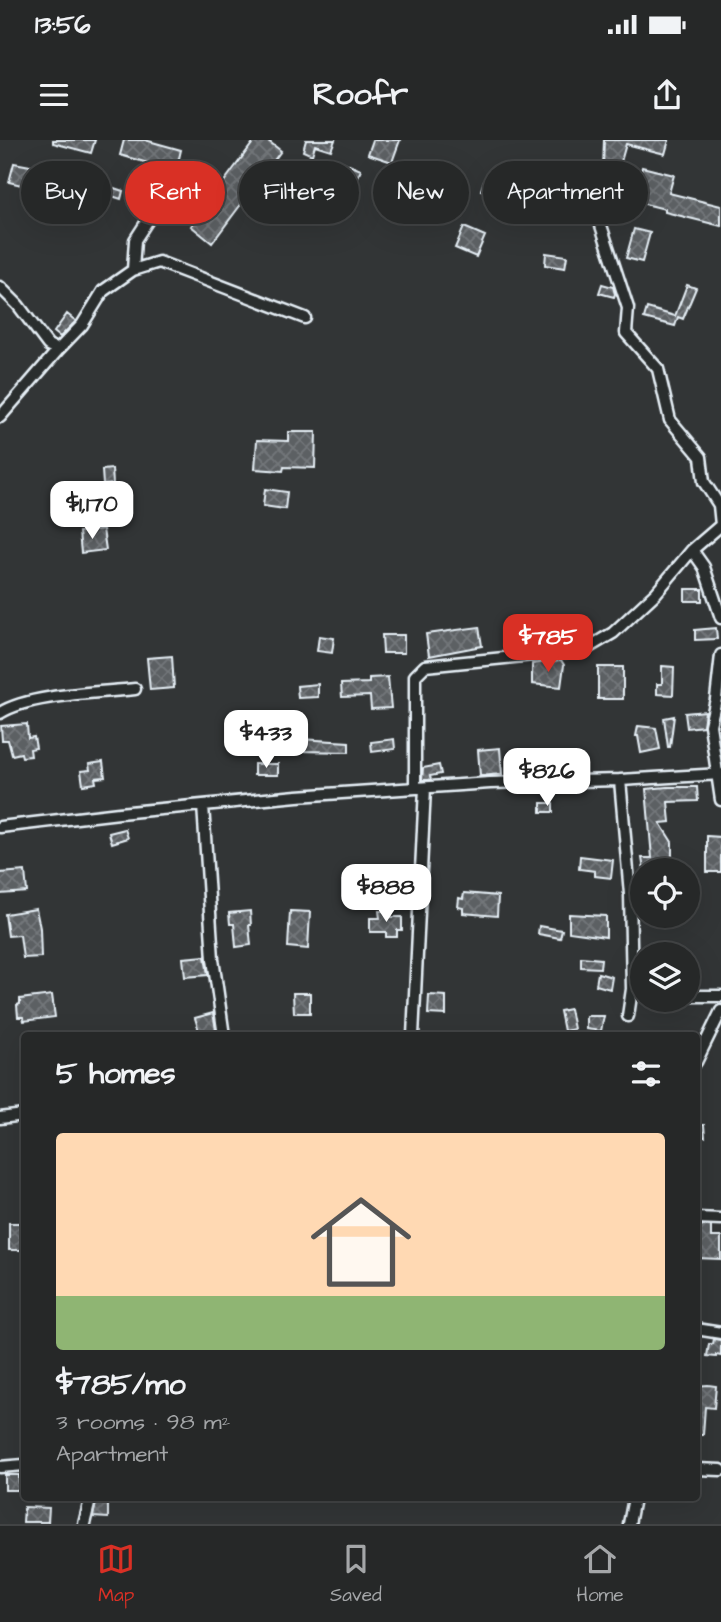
<!DOCTYPE html>
<html lang="en">
<head>
<meta charset="utf-8">
<style>
	:root { --surface:#262828; --page:#2e3030; --text:#f1f3f6; --muted:#a4a6a8; --line:#424445; --accent:#d93025 }
	body { margin:0; font-family:"Architects Daughter",sans-serif; background:var(--page); color:var(--text); height:100vh; display:flex; flex-direction:column; font-size:26px; white-space:nowrap }
	* { box-sizing:border-box; margin:0 }
	p { font-size:23px; color:var(--muted) }
	.icon { flex:none; width:38px; height:38px; fill:none; stroke:currentColor; stroke-width:2; stroke-linecap:round; stroke-linejoin:round }
	.map { position:relative; flex:1; overflow:hidden }
	.panel { position:absolute; left:21px; top:892px; width:679px; height:469px; display:flex; flex-direction:column; background:var(--surface); border-radius:7px; box-shadow:0 7px 28px #0002,0 0 0 2px var(--line) }
	.panel>* { flex:none }
	.banner { position:absolute; left:21px; top:21px; width:679px; height:63px; display:flex; gap:14px }
	.tools { position:absolute; left:630px; top:718px; display:grid; gap:14px }
	.tools a { display:grid; place-items:center; width:70px; height:70px; border-radius:50%; background:var(--surface); box-shadow:0 7px 28px #0002,0 0 0 2px var(--line); font-size:35px }
	.price { position:absolute; translate:-50% -60px; padding:0 16px; border-radius:14px; background:#fff; color:#222; font-size:23px; line-height:46px; filter:drop-shadow(0 2px 4px #0008) }
	.price::after { content:''; position:absolute; left:50%; top:42px; width:21px; height:16px; margin-left:-10px; background:inherit; clip-path:polygon(0 0,100% 0,50% 100%) }
	.price.on { background:var(--accent); color:#fff }
	ul { padding:0; list-style:none }
	li { display:grid; align-content:center; gap:14px; height:371px; padding:0 35px }
	li span { display:grid; place-items:center; height:217px; border-radius:7px; color:#555 }
	li>.icon { margin-inline-start:auto }
	span .icon { width:126px; height:126px; fill:#fffc; stroke-width:1 }
	li b { font-size:30px }
	h2 { display:flex; justify-content:space-between; align-items:center; height:84px; padding:0 35px; font-size:30px }
	.pill { padding:0 24px; border-radius:32px; background:var(--surface); box-shadow:0 7px 28px #0002,0 0 0 2px var(--line); font-size:24px; line-height:63px }
	.pill.on { background:var(--accent); color:#fff }
	.status { display:flex; justify-content:space-between; align-items:center; height:49px; padding:0 35px; background:var(--surface); direction:ltr }
	.status svg { height:19px; fill:currentColor }
	header { display:flex; justify-content:space-between; align-items:center; height:91px; padding:0 35px; background:var(--surface); font-size:32px; font-weight:800 }
	.tabs { display:flex; justify-content:space-around; align-items:center; height:98px; border-top:2px solid var(--line); background:var(--surface); font-size:19px; color:var(--muted) }
	.tabs a { display:grid; justify-items:center; gap:4px }
	.tabs .on { color:var(--accent) }
	.map>svg:first-child { display:block }
	.building { fill:url(#building-cross-hatch); stroke:#e8f1f8; stroke-width:2 }
	.lines { fill:none; stroke-linecap:round; stroke-linejoin:round }
	.minor-casing { stroke:#e8f1f8; stroke-width:15 }
	.minor { stroke:#2a2d2e; stroke-width:10 }
</style>
</head>
<body>
<div class="status"><b>13:56</b><svg viewBox="0 0 49 12"><path d="M0 12V9h3v3zM5 12V6h3v6zM10 12V3h3v9zM15 12V0h3v12zM26 1h20v11H26zM47 4h2v5h-2z"/></svg></div>
<header><svg class="icon" aria-label="menu" viewBox="0 0 24 24"><path d="M4 6h16M4 12h16M4 18h16"/></svg>Roofr<svg class="icon" aria-label="share" viewBox="0 0 24 24"><path d="M12 15V3M7 8l5-5 5 5M5 13v7h14v-7"/></svg></header>
<div class="map">
<svg width="721" height="1384" viewBox="0 0 721 1384">
	<defs>
		<pattern id="building-cross-hatch" width="8" height="8" patternUnits="userSpaceOnUse" patternTransform="scale(1.75)"><rect width="8" height="8" fill="#5c6063"/><path d="M0 0l8 8M0 8l8-8" fill="none" stroke="#73777a"/></pattern>
	</defs>
	<rect width="100%" height="100%" fill="#323536"/>
	<filter id="ink" filterUnits="userSpaceOnUse"><feTurbulence type="fractalNoise" baseFrequency=".0143" numOctaves="2"/><feDisplacementMap in="SourceGraphic" scale="14" xChannelSelector="R" yChannelSelector="G"/><feConvolveMatrix kernelMatrix="1 2 1 2 8 2 1 2 1" color-interpolation-filters="sRGB"/></filter>
	<g filter="url(#ink)">
		<path class="building" d="M53 0H95L91 13 53 3Z
			M124 0H145L181 10 176 31 120 15Z
			M255 0H267L281 11 212 103 191 86Z
			M306 0H335L331 10 315 5 312 15 303 11Z
			M373 0H400L392 22 368 14Z
			M604 0H669L665 14 626 4 618 32 639 38 642 27 674 35 669 53 721 66V86L665 72V69L633 61 634 56 595 45 600 27 603 28Z
			M342 22 361 30 357 39 338 31Z
			M14 23 47 29 46 34 69 37 68 44 45 42 44 48 38 47V49L9 42Z
			M431 31 444 33 443 44 430 43Z
			M484 41 503 47 500 56 481 50Z
			M111 47 123 51 121 59 109 55Z
			M66 51 74 53 68 80 58 70 62 66Z
			M464 87 485 96 476 117 455 108Z
			M634 89 650 93 642 122 626 118Z
			M546 113 567 116 565 128 545 125Z
			M602 144 613 147 615 154 614 157 599 153Z
			M687 145 696 148 683 179 678 177 675 186 644 178 647 168 675 176Z
			M67 174 76 181 60 197 54 192Z
			M288 292H316L315 328 284 327 283 331 255 329 257 300 288 301Z
			M112 329 113 344 103 345 102 330Z
			M265 349 287 352 285 369 263 366Z
			M70 362 74 376 56 381 53 367Z
			M103 389 106 410 81 413 79 392Z
			M685 449H702V461H685Z
			M479 487 482 506 429 516 426 494Z
			M716 488 717 499 695 500V490Z
			M382 495H404V513H383Z
			M319 496 334 498 332 513 317 511Z
			M172 516 174 548 150 550 147 518Z
			M561 520 564 525 561 547 532 544V524Z
			M662 526 674 527 673 555 657 554V544H662Z
			M598 527H623V559H598Z
			M388 537 391 568 371 569 370 556 342 557 341 544 369 543V538Z
			M318 544V557L298 558 297 546Z
			M705 571 703 586 687 588 685 573Z
			M674 576 670 607H668L664 578Z
			M27 584 28 598 34 597 36 608 30 609 31 616 22 617 21 613 12 615 8 600H2L1 586Z
			M638 586 656 588 660 609 641 613 638 596H636Z
			M300 599 349 602V612L299 611Z
			M394 599 395 609 372 612 371 602Z
			M500 608 502 634 480 636 478 610Z
			M103 622 105 637 95 638 96 643 83 645 81 631 90 630 89 624Z
			M254 624H278V635H254Z
			M439 625 441 634 430 636 431 640H422L423 628Z
			M667 647H697L698 661 668 662 670 682 660 683 672 702V729L644 730 642 718H652L646 649Z
			M541 663H553V672H541Z
			M125 689 128 698 112 703 109 693Z
			M707 696 721 697V732H707Z
			M580 716 613 720 611 738 595 736V731L579 729Z
			M25 731 27 752 0 754V733Z
			M464 753 498 756 497 776 463 773V768L458 767 459 758 463 759Z
			M36 769 40 788 41 817 23 818 20 795 8 796 5 774Z
			M250 771 251 785H249L251 805 236 807 234 784H230L229 773Z
			M290 771 310 772 308 809 288 807Z
			M379 771H391V777H402V790H397V797H386V792H370V778H380Z
			M569 774 606 776V797L569 792Z
			M539 786 562 790 560 798 538 794Z
			M205 816 208 835 185 837 183 818Z
			M581 817 601 819 600 828 581 827Z
			M598 833 612 837 610 849 596 845Z
			M293 853H310V873H294Z
			M52 855 55 877 24 881 23 877H18L17 865 20 864V859Z
			M429 855 446 856V875L428 874Z
			M570 869 574 889 564 891 560 871Z
			M213 873 216 890 200 894 195 878Z
			M586 876H604L601 891 586 889Z
			M696 985H704L705 997H696Z
			M9 1083H24V1110H9Z
			M696 1085 711 1086V1097H721V1119L696 1118Z
			M714 1199 721 1200V1216L716 1215V1217L707 1216 709 1204H713Z
			M708 1245 716 1246 714 1268 705 1267 703 1295H696V1246Z
			M5 1335H19V1350H5Z
			M96 1363H108V1378L93 1377Z
			M24 1367 49 1368 48 1382H23Z"/>
		<g class="lines">
			<g class="minor-casing">
				<path id="minor" d="M133 130 135 100 175 38
					M0 147 18 165 48 205 58 210 82 185 103 151 133 130 159 122 305 178
					M0 277 58 210
					M692 410 704 427 721 478
					M721 515 716 559 710 585 721 660
					M0 573C30 554 98 553 135 549
					M620 640 630 754 632 849 628 876
					M415 648V536L425 526 584 510 613 493 656 453 692 410 721 385 719 365 704 342 701 317 670 280 658 229 626 193 628 168 594 64
					M203 665 213 819 224 896
					M0 687 119 673 297 656 490 643 620 640 721 634
					M632 849 642 850
					M688 856H721
					M413 896 425 648
					M696 922 721 871
					M0 978 24 975
					M696 1078 721 1079
					M696 1189 721 1193
					M0 1327 24 1325
					M696 1329 721 1330
					M84 1384 89 1364V1358
					M629 1384 634 1358"/>
			</g>
			<use href="#minor" class="minor"/>
		</g>
	</g>
</svg>
<div class="tools">
<a><svg class="icon" aria-label="locate" viewBox="0 0 24 24"><circle cx="12" cy="12" r="6"/><path d="M12 2v4M12 18v4M2 12h4M18 12h4"/></svg></a>
<a><svg class="icon" aria-label="layers" viewBox="0 0 24 24"><path d="M12 4l9 5-9 5-9-5zM3 14l9 5 9-5"/></svg></a>
</div>
<b class="price" style="left:92px;top:401px">$1,170</b>
<b class="price on" style="left:548px;top:534px">$785</b>
<b class="price" style="left:266px;top:630px">$433</b>
<b class="price" style="left:547px;top:668px">$826</b>
<b class="price" style="left:386px;top:784px">$888</b>
<div class="banner">
<a class="pill">Buy</a>
<a class="pill on">Rent</a>
<a class="pill">Filters</a>
<a class="pill">New</a>
<a class="pill">Apartment</a>
</div>
<section class="panel">
<h2>5 homes<svg class="icon" aria-label="filters" viewBox="0 0 24 24"><path d="M4 7h16M4 17h16"/><circle cx="9" cy="7" r="2"/><circle cx="15" cy="17" r="2"/></svg></h2>
<ul>
<li><span style="background:linear-gradient(#ffd9b3 75%,#8fb573 0)"><svg class="icon" aria-label="home" viewBox="0 0 24 24"><path d="M3 11l9-7 9 7M6 9v11h12V9"/></svg></span><div><b>$785/mo</b><p>3 rooms · 98 m²</p><p>Apartment</p></div></li>
</ul>
</section>
</div>
<nav class="tabs">
<a class="on"><svg class="icon" aria-label="map" viewBox="0 0 24 24"><path d="M3 6l6-2 6 2 6-2v14l-6 2-6-2-6 2zM9 4v14M15 6v14"/></svg>Map</a>
<a><svg class="icon" aria-label="saved" viewBox="0 0 24 24"><path d="M7 4h10v16l-5-4-5 4z"/></svg>Saved</a>
<a><svg class="icon" aria-label="home" viewBox="0 0 24 24"><path d="M3 11l9-7 9 7M6 9v11h12V9"/></svg>Home</a>
</nav>
</body>
</html>
